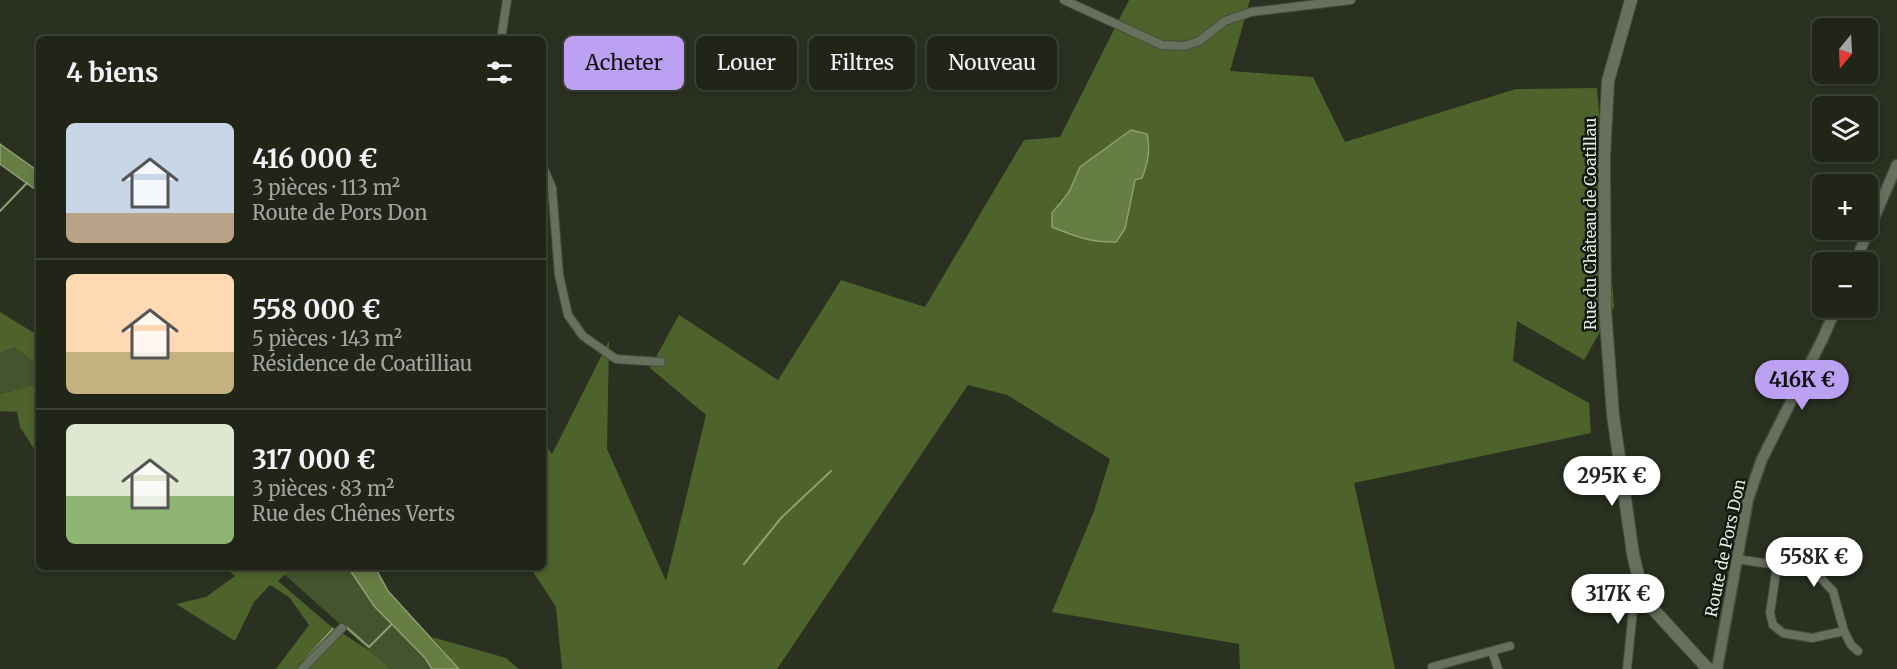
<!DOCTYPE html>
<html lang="fr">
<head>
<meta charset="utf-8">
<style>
	:root { --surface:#202518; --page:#2d3125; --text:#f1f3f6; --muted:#a2a5a2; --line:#3d4237; --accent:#bca0f2 }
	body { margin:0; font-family:Merriweather,serif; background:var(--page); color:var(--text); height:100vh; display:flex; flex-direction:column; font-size:22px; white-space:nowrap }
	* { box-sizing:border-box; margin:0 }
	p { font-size:20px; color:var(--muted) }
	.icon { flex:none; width:33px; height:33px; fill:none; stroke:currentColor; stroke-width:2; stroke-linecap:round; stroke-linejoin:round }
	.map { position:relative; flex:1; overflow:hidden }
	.drawer { position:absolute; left:36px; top:36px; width:510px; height:534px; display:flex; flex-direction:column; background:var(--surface); border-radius:9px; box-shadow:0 3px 9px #0003,0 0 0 2px var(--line) }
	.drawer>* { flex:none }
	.hud { position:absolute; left:564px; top:36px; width:570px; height:54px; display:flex; gap:12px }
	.needle { width:39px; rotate:198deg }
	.fabs { position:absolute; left:1812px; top:18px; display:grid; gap:12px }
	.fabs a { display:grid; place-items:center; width:66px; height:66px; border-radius:9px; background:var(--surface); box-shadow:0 3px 9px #0003,0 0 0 2px var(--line); font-size:30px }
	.price { position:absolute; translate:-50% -51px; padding:0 14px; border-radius:21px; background:#fff; color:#222; font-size:20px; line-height:39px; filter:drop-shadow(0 2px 3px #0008) }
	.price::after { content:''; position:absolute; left:50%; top:36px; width:18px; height:14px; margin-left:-9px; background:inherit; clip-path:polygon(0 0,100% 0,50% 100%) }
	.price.selected { background:var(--accent); color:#111 }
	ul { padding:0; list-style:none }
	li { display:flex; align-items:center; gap:18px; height:150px; padding:0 30px }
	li+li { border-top:2px solid var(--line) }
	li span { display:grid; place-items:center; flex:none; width:168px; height:120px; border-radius:9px; color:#555 }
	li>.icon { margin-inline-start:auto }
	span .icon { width:72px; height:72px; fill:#fffc; stroke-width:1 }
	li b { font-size:26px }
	h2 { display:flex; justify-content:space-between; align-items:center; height:72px; padding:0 30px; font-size:26px }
	.chip { padding:0 21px; border-radius:9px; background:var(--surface); box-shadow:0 3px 9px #0003,0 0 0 2px var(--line); font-size:21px; line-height:54px }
	.chip.selected { background:var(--accent); color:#111 }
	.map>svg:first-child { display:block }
	.green { fill:#44542e }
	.forest { fill:#4d632b; fill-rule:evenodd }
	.water { fill:#667d44; stroke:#8d9f73; stroke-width:1.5 }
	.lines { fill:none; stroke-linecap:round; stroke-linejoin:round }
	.stream { stroke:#8d9f73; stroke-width:2 }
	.minor-casing { stroke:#454c3d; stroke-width:10 }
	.tertiary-casing { stroke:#454c3d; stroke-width:13 }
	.secondary-casing { stroke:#454c3d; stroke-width:14 }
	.minor { stroke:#67705d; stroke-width:8 }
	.tertiary { stroke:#67705d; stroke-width:10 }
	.secondary { stroke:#67705d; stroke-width:12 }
	.labels { text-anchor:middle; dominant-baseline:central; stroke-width:5; stroke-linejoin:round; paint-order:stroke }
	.street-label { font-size:16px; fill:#e8ede2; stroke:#141810 }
</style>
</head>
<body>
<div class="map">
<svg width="1897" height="669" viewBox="0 0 1897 669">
	<rect width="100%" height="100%" fill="#2a3120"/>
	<path class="green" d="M15 348 39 366V384L0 394V353Z
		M293 567H348L374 606 426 660 432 669H390L284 574Z"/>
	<path class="forest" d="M1129 0H1250L1230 71 1313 77 1345 142 1516 89 1597 88 1614 307 1584 360 1517 321 1513 361 1589 403 1591 433 1354 483 1395 669H1240L1239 644 1052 612 1094 511 1110 459 1007 395 968 385 777 669H562L556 607 530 567H543V441L552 454 609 341 607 449 666 581 706 415 650 368 679 315 778 380 841 280 925 307 1024 140 1060 137ZM1131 130 1142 178 1135 179 1132 189 1058 203 1069 192 1080 167Z
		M0 312 39 336V366L15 348 0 353Z
		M39 384V450L34 449 20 427 17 412 0 411V394Z
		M224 567H293L278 581 328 624 370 651 390 669H276L309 625 289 597 270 585 254 602 235 641 176 604 206 597 235 576Z
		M432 637 506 658 519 669H459Z"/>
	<path class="water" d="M1131 130 1147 134C1151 149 1148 163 1142 178L1135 180 1125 229 1116 242C1092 243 1074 236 1052 227V213L1069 192 1080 167Z
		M0 144 39 172V192L0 164Z
		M348 567H375L388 591 459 669H432L425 658 374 606Z"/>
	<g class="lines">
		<path class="stream" d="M0 211 27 183
			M744 564 781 518 831 471
			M344 625 369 647 392 624
			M305 660 333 629"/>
		<g class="minor-casing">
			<path id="minor" d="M1064 0 1162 45 1184 46 1199 41 1225 21 1251 12 1351 0
				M501 39 507 0
				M543 167 552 188 559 275 568 315 583 336 616 359 661 362
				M1736 559 1805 569 1816 573 1833 591 1844 631 1851 645 1858 651
				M1777 566 1770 613 1773 625 1783 633 1812 638 1844 631
				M1492 651 1498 669
				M1432 667 1510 646
				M302 669 342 628
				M1627 669 1633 610 1642 592"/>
		</g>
		<g class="tertiary-casing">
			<path id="tertiary" d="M1855 262 1897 165
				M1717 669 1748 499 1762 459 1823 338 1836 308"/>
		</g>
		<g class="secondary-casing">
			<path id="secondary" d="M1631 0 1608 81 1604 158 1605 309 1613 415 1633 554 1642 592 1653 609 1708 669"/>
		</g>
		<use href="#minor" class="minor"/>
		<use href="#tertiary" class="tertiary"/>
		<use href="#secondary" class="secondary"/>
	</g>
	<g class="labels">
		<g class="street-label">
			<text transform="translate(1590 224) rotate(-90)">Rue du Château de Coatillau</text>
			<text transform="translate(1725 548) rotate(-78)">Route de Pors Don</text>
		</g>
	</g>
</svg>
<div class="fabs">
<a><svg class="needle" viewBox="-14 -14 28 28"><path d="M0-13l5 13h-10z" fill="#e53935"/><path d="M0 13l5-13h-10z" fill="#a2a5a2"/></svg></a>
<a><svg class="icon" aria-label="layers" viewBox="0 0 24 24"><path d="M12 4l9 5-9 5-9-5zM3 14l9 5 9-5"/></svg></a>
<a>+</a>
<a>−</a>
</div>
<b class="price selected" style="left:1802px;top:411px">416K €</b>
<b class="price" style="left:1612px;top:507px">295K €</b>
<b class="price" style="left:1814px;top:588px">558K €</b>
<b class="price" style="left:1618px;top:625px">317K €</b>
<div class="hud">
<a class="chip selected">Acheter</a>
<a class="chip">Louer</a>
<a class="chip">Filtres</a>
<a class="chip">Nouveau</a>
</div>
<section class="drawer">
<h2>4 biens<svg class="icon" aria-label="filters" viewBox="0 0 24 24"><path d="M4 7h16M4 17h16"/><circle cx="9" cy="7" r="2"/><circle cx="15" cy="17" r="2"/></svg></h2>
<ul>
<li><span style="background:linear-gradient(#c9d6e8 75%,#b9a48a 0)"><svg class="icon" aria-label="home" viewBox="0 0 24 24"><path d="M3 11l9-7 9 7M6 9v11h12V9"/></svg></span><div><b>416 000 €</b><p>3 pièces · 113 m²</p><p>Route de Pors Don</p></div></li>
<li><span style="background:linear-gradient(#ffd9b3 65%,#c2b280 0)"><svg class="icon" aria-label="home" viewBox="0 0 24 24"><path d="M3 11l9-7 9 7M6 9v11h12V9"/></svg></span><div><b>558 000 €</b><p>5 pièces · 143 m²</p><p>Résidence de Coatilliau</p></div></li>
<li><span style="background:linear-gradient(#dfe7d0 60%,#8fb573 0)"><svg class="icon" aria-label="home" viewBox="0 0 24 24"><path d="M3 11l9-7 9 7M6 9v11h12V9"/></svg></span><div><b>317 000 €</b><p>3 pièces · 83 m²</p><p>Rue des Chênes Verts</p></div></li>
</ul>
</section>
</div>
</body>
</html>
